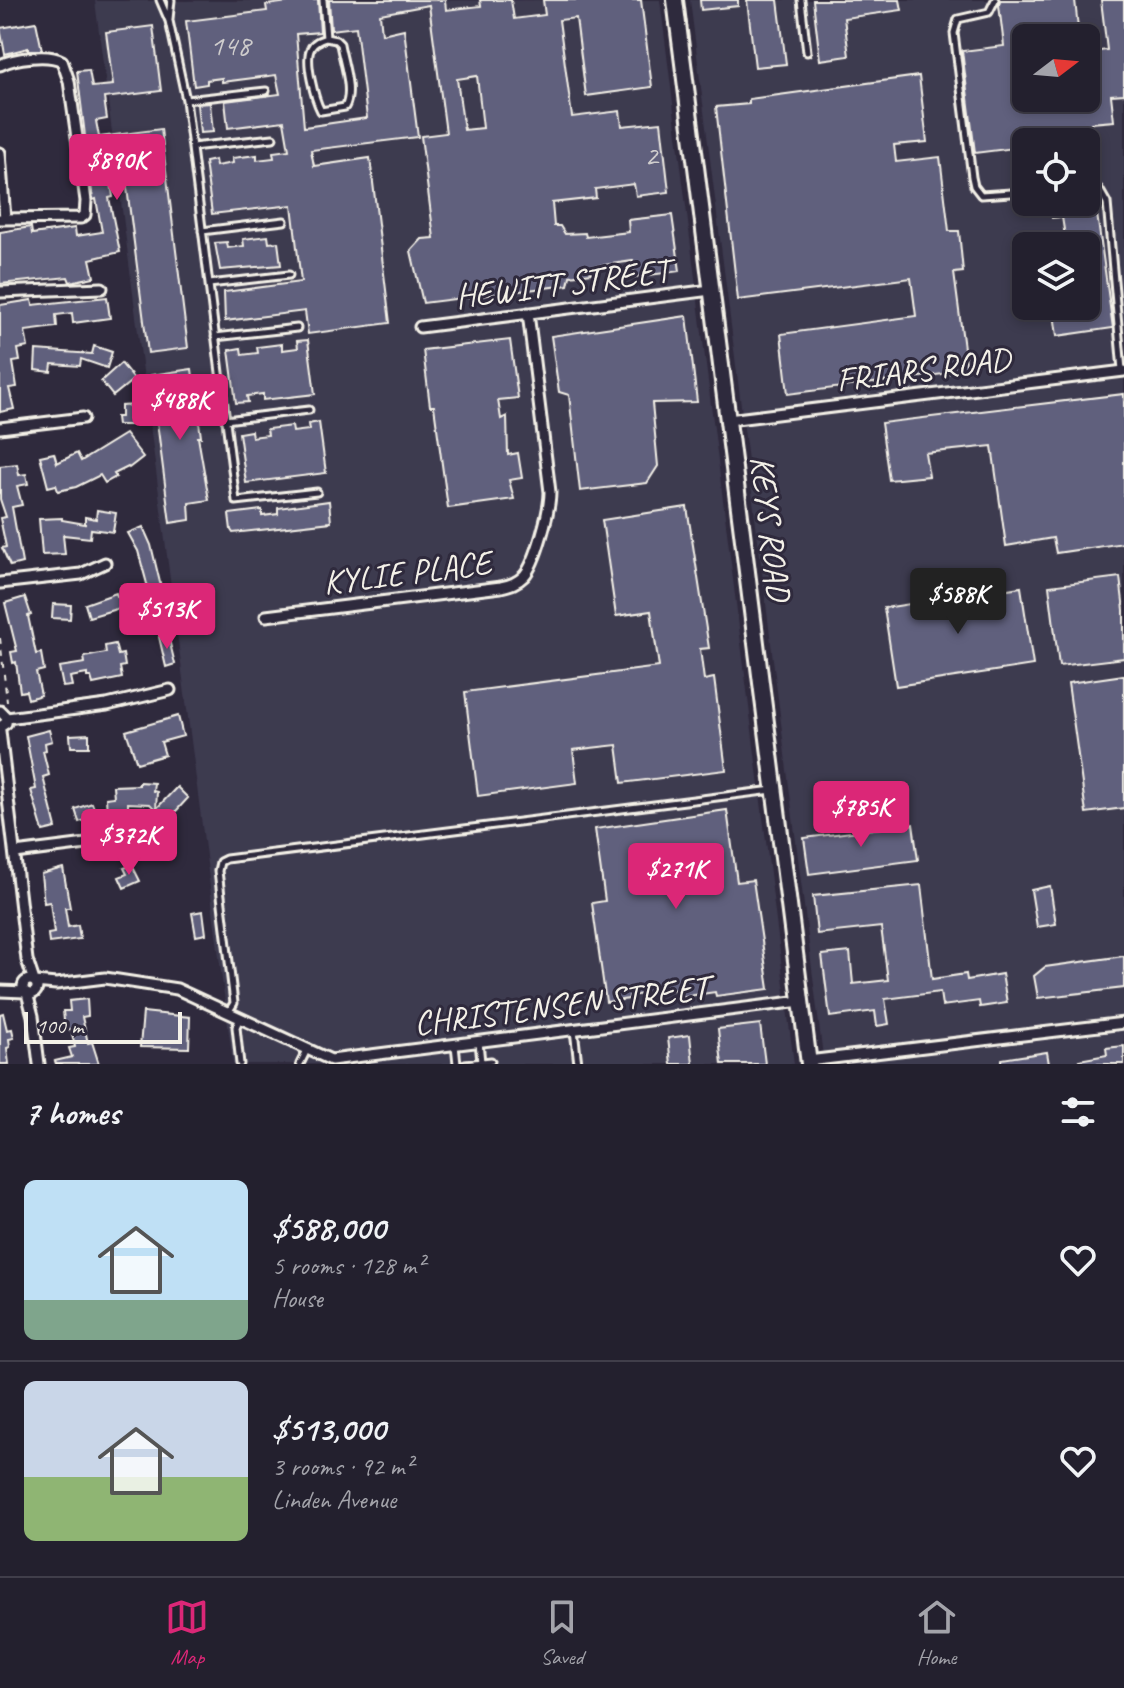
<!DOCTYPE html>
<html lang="en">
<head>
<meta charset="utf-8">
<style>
	:root { --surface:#23202e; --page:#2f2d3a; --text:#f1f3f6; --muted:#a3a3aa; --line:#403e4a; --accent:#db2777 }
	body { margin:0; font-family:Caveat,sans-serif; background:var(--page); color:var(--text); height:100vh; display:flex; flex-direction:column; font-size:30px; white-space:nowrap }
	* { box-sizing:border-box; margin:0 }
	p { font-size:26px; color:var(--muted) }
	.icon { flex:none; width:44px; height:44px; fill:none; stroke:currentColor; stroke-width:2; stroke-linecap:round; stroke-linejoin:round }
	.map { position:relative; height:1064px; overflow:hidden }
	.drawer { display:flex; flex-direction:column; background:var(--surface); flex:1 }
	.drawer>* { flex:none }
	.needle { width:52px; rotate:74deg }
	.tools { position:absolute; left:1012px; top:24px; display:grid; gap:16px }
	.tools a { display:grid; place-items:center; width:88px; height:88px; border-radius:12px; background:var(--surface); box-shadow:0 4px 12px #0003,0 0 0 2px var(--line); font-size:40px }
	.scale { position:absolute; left:24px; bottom:20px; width:158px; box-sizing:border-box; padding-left:8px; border:4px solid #f4f1e8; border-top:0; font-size:22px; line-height:28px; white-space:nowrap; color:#f4f1e8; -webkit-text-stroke:6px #2f2a3d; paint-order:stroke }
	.price { position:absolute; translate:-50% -68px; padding:0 18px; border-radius:8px; background:var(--accent); color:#fff; font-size:26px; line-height:52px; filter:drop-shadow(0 2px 4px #0008) }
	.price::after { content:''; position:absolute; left:50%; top:48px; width:24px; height:18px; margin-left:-12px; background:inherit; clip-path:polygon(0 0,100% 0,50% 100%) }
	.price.current { background:#222; color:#fff }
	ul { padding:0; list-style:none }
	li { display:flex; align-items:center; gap:24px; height:200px; padding:0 24px }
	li+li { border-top:2px solid var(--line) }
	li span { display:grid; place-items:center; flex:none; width:224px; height:160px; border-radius:12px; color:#555 }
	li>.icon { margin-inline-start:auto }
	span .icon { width:96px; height:96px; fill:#fffc; stroke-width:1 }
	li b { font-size:34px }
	h2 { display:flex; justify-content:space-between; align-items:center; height:96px; padding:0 24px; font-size:34px }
	.tab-bar { display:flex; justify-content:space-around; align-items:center; height:112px; border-top:2px solid var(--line); background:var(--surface); font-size:22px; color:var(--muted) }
	.tab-bar a { display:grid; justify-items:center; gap:4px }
	.tab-bar .current { color:var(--accent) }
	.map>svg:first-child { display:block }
	.built { fill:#3e3a50; fill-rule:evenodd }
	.building { fill:#61607d; stroke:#f4f1e8; stroke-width:2; fill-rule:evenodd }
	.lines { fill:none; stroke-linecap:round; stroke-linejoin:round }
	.lane-casing { stroke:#f4f1e8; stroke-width:11 }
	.street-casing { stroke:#f4f1e8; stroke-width:15 }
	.secondary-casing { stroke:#f4f1e8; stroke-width:20 }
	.path { stroke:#f4f1e8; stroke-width:2; stroke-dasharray:6 6; stroke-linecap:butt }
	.lane { stroke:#2f2a3d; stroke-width:5 }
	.street { stroke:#2f2a3d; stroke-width:9 }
	.secondary { stroke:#2f2a3d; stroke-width:14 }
	.labels { text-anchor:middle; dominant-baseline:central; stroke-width:6; stroke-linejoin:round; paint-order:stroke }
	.number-label { font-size:30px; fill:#cfcdcd }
	.street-label { font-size:34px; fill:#f4f1e8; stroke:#2f2a3d }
</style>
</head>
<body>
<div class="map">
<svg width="1124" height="1064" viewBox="0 0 1124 1064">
	<rect width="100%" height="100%" fill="#2f2a3d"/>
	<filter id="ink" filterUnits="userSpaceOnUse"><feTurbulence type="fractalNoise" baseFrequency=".0125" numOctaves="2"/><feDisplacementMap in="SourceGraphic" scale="16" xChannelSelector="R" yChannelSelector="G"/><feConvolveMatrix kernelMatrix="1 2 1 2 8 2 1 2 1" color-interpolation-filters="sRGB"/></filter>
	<g filter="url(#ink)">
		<path class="built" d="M660 0 794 1064H233L95 1Z
			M690 0H1124V1064H824ZM1026 38H1086V98H1026ZM1026 142H1086V202H1026ZM1026 246H1086V306H1026Z"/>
		<path class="building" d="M303 0H318L320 32 296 34 304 127 367 118 356 27 331 30 329 0H445L446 10 481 6 480 0H511L514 19 545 15 543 0H641L652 87 586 96 576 18 559 20 572 117 620 111 622 126 661 122 669 192 636 196 634 184 595 189 596 198 552 203 554 226H560L565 234 585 233 586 237 629 232 628 220 672 215 680 271 635 277 633 261 592 267 591 273 570 276 568 285 423 303 411 251 422 239 434 238 421 136 446 133 429 5 380 14 382 34 404 29 418 137 311 150 314 166 370 158 390 323 308 334 305 311 225 321 224 292 301 282 292 205 212 214 205 162 215 160 216 166 233 163 232 158 257 155V160L274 158 273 152 289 150 284 121 228 128 225 101 280 94 276 75 222 82V78L207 80V84L194 86 186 21 267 11 266 5ZM477 76 483 128 464 130 457 79Z
			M700 0H738V6L701 10Z
			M747 0H778L786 64 755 67Z
			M813 0H900L902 10 844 18 849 56 820 60Z
			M1000 0H1075L1079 38H1026V98H1086V53L1107 50 1101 0H1124V94L1111 95 1114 121 1091 123 1093 142H1026V156L1015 157 1014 148 975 153 962 51 1004 46 999 5Z
			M36 22 42 50H28V48L5 54 0 28Z
			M153 26 161 91 104 98 107 119 96 121 99 137 161 129 188 348 148 353 124 164 101 168 103 184 111 183 113 197 109 198 120 252 90 259 94 277 70 282 68 277 0 284V232L31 227 32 234 75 228 76 236 102 232 96 199 93 200 77 71 89 70 92 87 113 85 106 32Z
			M919 76 927 142 894 145 896 162 940 157 949 231H959L963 272 954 273 967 371 788 394 781 334 916 316 911 278 738 300 716 107 749 104V99Z
			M210 103 213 132 200 133 197 104Z
			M1095 200 1113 328 1057 336 1053 306H1086V246H1056L1055 237 1065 236 1062 217 1052 218 1051 206Z
			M268 236 269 243 278 242 281 265 220 270 215 243 227 242 228 248 244 246 243 239Z
			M107 297 110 318 73 323 72 313 56 315 57 327 25 331 28 347 18 349 20 361 13 362 17 387 9 388 14 409 0 412V305L32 300 33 305Z
			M687 316 697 402 652 403 658 466 647 483 580 491 569 395 559 392 551 336Z
			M308 340 315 394 263 400V394L247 396 248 402 236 403 229 350 241 348 242 355 258 353 257 347 282 344V350L298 348 297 341Z
			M510 340 518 398 498 400 501 419 507 416 508 455 518 453 522 478 509 480 514 499 448 508 434 406H430L423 350Z
			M94 346 112 352 107 368 81 359 80 366 52 364 51 372 35 370 36 350 92 354Z
			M121 363 134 379 113 396 101 381Z
			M192 369 201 437H198L209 500 189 503 190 520 170 523 151 375Z
			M1124 394V543L1056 553 1053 538 1006 546 992 446 925 453 929 476 889 480 881 423Z
			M135 405 136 425H117L116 417H121V406Z
			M319 422 326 473 246 483 239 433 251 431 252 437 268 435 267 429 292 426 293 432 309 430 308 424Z
			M125 434 143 457 129 468 128 467 114 474 116 477 105 483 100 475 76 487 58 491 56 485 48 487 40 456 54 453 57 463 77 453 81 461Z
			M17 464 19 475 26 474 28 484 17 486 22 505 12 507 22 563 10 566 2 548 6 547 0 518 6 517 0 499V466Z
			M329 501 331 522 233 533 231 530 229 514 262 510V516L278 514V508Z
			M687 507 709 648 700 649 704 680 714 678 726 770 622 783 617 745 573 750 577 783 478 796 465 692 659 667 651 611 616 616 602 520Z
			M97 510 116 513 113 532 91 529 90 538 63 535 65 554 42 555 39 519 62 518V520L85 524V517L96 519Z
			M143 527 151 545 162 591 150 595 138 551 128 533Z
			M1120 577 1124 610V658L1059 666 1049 586Z
			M1021 587 1033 665 896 686 884 608Z
			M116 593 117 596 126 593 130 605 89 617 85 604Z
			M25 597 31 615 28 616 36 654 41 653 44 670 36 672 41 695 28 699 26 691 20 692 16 662 13 663 11 652 17 651 5 603Z
			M53 604 71 605 70 619 52 618Z
			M168 635 175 664 166 667 159 637Z
			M115 644 118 655 123 654 125 666 120 667 122 678 93 684 91 677H87V674L70 677 72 686 63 687 59 667 85 663 84 657 106 653 105 646Z
			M1124 675V808L1086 813 1068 683Z
			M178 716 183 736 161 742 165 755 137 763 126 731Z
			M49 730 52 741 45 743 46 750 43 751 49 775 43 777 56 828 43 831 31 790 36 789 26 736Z
			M89 734V747H71L70 735Z
			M139 782 154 783 153 791 157 792 156 809 177 787 188 798 167 821 150 804 128 803V813L107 814 106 798 114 797 113 786 139 785Z
			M92 803 97 816 79 822 75 809Z
			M727 810 737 882 753 880 769 989 716 996 715 992 680 997 679 989 629 996V999L606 1002 592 903 605 901 595 829Z
			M913 824 918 860 809 874 804 838Z
			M132 865 140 881 124 888 119 877 127 874 124 868Z
			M63 868 70 908H65L68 927 78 925 80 939 49 943 48 934 54 933 50 902 44 903 41 874Z
			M921 885 932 979 966 974 967 980 1002 974 1007 1003 980 1007 979 1001 942 1006 940 992 885 999 889 1024 877 1026 875 1011 830 1017 822 955 850 952 853 984 888 980 881 927 817 934 813 896Z
			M1050 886 1056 924 1037 927 1031 890Z
			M203 911 206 934 196 936 192 913Z
			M1124 956V988L1038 998 1034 976 1045 967Z
			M87 999 88 1016 82 1017 88 1043 92 1042 99 1064H56L55 1061 72 1057 69 1048 75 1047 71 1029 65 1030 63 1011H70L69 1001Z
			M143 1012 190 1017 189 1048 140 1047Z
			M3 1013 7 1030 12 1029 14 1038 9 1039 10 1047 7 1048 9 1064H0V1014Z
			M760 1024 765 1064H722L718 1029Z
			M690 1035 693 1064H671L668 1038Z
			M1124 1046V1064H1080L1079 1060 1107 1055 1106 1048Z
			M1047 1052 1049 1064H1002V1059Z"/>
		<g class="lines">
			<g class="lane-casing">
				<path id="lane" d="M160 0 169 21 186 100 236 501 317 492
					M323 0 326 38
					M801 0 807 52
					M995 0 989 12 958 19 954 33 972 177 974 186 981 195 1026 192
					M169 19 171 0
					M326 38 336 40 340 44C343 62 354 91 345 107L321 111C315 100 304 60 311 48 314 42 320 40 326 38Z
					M186 100 266 91
					M192 147 273 138
					M1086 187 1099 189 1107 203 1122 370
					M202 231 284 221
					M209 284 289 275
					M215 337 297 328
					M225 420 309 410
					M229 1011 234 1003 218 871 220 862 226 859 773 790
					M240 1018 236 1027 240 1064
					M574 1030 578 1064
					M479 1042 481 1062
					M455 1045 457 1064
					M300 1064 307 1050
					M465 1064 491 1061"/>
			</g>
			<g class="street-casing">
				<path id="street" d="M0 65C14 58 48 53 62 61L69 81 86 201 85 215 81 218 0 219
					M0 153 5 219
					M0 292 102 288
					M420 327 711 290
					M728 420 1124 371
					M0 428 83 418
					M0 583 81 574 105 563
					M266 616 501 587C510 585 517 583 524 576 536 563 550 510 550 492L528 313
					M0 711 7 718 6 723 0 727
					M7 718 107 705 170 690
					M0 731 27 960 34 981
					M15 853 142 837
					M23 987a7 7 0 1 1 14 0a7 7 0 1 1-14 0Z
					M35 982 56 984 105 978 177 989 331 1060 801 1001
					M0 991 25 992
					M27 993 33 1016 39 1064
					M808 1061 1124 1023"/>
			</g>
			<g class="secondary-casing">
				<path id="secondary" d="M675 0 809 1064"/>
			</g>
			<path class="path" d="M0 638 7 702"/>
			<use href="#lane" class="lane"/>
			<use href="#street" class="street"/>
			<use href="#secondary" class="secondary"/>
		</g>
	</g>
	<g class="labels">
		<g class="number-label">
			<text x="230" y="45">148</text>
			<text x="651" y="155">2</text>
		</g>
		<g class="street-label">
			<text transform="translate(562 283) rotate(-7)">HEWITT STREET</text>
			<text transform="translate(923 369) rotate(-7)">FRIARS ROAD</text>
			<text transform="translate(771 528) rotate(83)">KEYS ROAD</text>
			<text transform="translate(407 572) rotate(-7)">KYLIE PLACE</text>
			<text transform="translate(561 1005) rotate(-7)">CHRISTENSEN STREET</text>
		</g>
	</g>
</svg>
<div class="tools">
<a><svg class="needle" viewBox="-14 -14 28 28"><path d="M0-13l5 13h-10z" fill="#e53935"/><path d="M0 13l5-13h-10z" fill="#a3a3aa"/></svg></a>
<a><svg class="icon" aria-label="locate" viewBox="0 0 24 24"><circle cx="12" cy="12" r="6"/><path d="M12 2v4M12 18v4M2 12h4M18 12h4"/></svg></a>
<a><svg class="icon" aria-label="layers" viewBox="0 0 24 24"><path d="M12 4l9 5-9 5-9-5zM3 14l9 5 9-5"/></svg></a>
</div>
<div class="scale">100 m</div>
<b class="price" style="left:117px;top:202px">$890K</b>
<b class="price" style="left:180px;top:442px">$488K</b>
<b class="price current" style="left:958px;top:636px">$588K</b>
<b class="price" style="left:167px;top:651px">$513K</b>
<b class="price" style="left:861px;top:849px">$785K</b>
<b class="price" style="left:129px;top:877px">$372K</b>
<b class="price" style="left:676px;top:911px">$271K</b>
</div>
<section class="drawer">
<h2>7 homes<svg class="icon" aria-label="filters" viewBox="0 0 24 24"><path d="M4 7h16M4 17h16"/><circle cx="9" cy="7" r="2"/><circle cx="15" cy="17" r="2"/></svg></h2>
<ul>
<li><span style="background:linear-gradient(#bfe0f5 75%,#7fa58c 0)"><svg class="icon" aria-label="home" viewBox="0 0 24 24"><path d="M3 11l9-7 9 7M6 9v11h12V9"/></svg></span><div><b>$588,000</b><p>5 rooms · 128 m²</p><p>House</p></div><svg class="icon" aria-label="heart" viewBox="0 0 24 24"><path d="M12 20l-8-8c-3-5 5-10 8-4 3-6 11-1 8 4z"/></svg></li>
<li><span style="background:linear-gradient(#c9d6e8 60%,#8fb573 0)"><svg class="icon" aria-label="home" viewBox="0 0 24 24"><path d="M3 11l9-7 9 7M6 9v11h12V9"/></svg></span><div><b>$513,000</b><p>3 rooms · 92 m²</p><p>Linden Avenue</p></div><svg class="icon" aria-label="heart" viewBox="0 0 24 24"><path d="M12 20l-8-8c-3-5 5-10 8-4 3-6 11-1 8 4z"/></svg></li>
</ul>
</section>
<nav class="tab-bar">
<a class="current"><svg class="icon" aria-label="map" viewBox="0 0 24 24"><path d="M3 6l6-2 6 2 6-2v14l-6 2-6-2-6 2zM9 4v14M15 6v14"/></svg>Map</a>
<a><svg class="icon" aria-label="saved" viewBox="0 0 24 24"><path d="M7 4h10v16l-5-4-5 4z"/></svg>Saved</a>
<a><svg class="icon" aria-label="home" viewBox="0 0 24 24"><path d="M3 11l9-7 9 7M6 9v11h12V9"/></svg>Home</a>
</nav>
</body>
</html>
